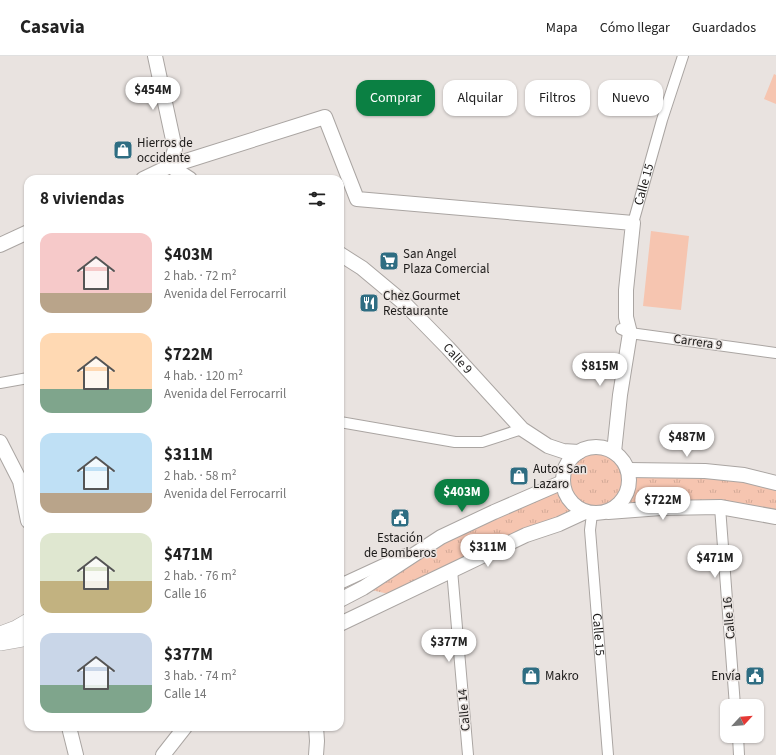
<!DOCTYPE html>
<html lang="es">
<head>
<meta charset="utf-8">
<style>
	:root { --surface:#fff; --page:#f2f2f2; --text:#222; --muted:#767676; --line:#e0e0e0; --accent:#0b8043 }
	body { margin:0; font-family:"Source Sans 3",sans-serif; background:var(--page); color:var(--text); height:100vh; display:flex; flex-direction:column; font-size:15px; white-space:nowrap }
	* { box-sizing:border-box; margin:0 }
	p { font-size:13px; color:var(--muted) }
	.icon { flex:none; width:22px; height:22px; fill:none; stroke:currentColor; stroke-width:2; stroke-linecap:round; stroke-linejoin:round }
	.map { position:relative; flex:1; overflow:hidden }
	.details { position:absolute; left:24px; top:119px; width:320px; height:556px; display:flex; flex-direction:column; background:var(--surface); border-radius:12px; box-shadow:0 1px 3px #0004 }
	.details>* { flex:none }
	.hud { position:absolute; left:356px; top:24px; width:360px; height:36px; display:flex; gap:8px }
	.needle { width:26px; rotate:64deg }
	.buttons { position:absolute; left:720px; top:643px; display:grid; gap:8px }
	.buttons a { display:grid; place-items:center; width:44px; height:44px; border-radius:8px; background:var(--surface); box-shadow:0 1px 3px #0004; font-size:20px }
	.price { position:absolute; translate:-50% -34px; padding:0 9px; border-radius:14px; background:#fff; color:#222; font-size:13px; line-height:26px; filter:drop-shadow(0 1px 2px #0008) }
	.price::after { content:''; position:absolute; left:50%; top:24px; width:12px; height:9px; margin-left:-6px; background:inherit; clip-path:polygon(0 0,100% 0,50% 100%) }
	.price.current { background:var(--accent); color:#fff }
	ul { padding:0; list-style:none }
	li { display:flex; align-items:center; gap:12px; height:100px; padding:0 16px }
	li span { display:grid; place-items:center; flex:none; width:112px; height:80px; border-radius:12px; color:#555 }
	li>.icon { margin-inline-start:auto }
	span .icon { width:48px; height:48px; fill:#fffc; stroke-width:1 }
	li b { font-size:17px }
	h2 { display:flex; justify-content:space-between; align-items:center; height:48px; padding:0 16px; font-size:17px }
	.pill { padding:0 14px; border-radius:12px; background:var(--surface); box-shadow:0 1px 3px #0004; font-size:14px; line-height:36px }
	.pill.current { background:var(--accent); color:#fff }
	header { display:flex; align-items:center; gap:24px; box-sizing:border-box; height:56px; padding:0 20px; background:var(--surface); border-bottom:1px solid var(--line) }
	header strong { font-size:19px }
	nav { display:flex; gap:22px; margin-inline-start:auto; font-size:14px }
	.map>svg:first-child { display:block }
	.grass { fill:url(#grass-tufts) }
	.park { fill:#f6c5b0 }
	.lines { fill:none; stroke-linecap:round; stroke-linejoin:round }
	.street-casing { stroke:#aaa5a2; stroke-width:12 }
	.secondary-casing { stroke:#aaa5a2; stroke-width:16 }
	.primary-casing { stroke:#aaa5a2; stroke-width:16 }
	.street { stroke:#fff; stroke-width:10 }
	.secondary { stroke:#fff; stroke-width:14 }
	.primary { stroke:#fff; stroke-width:15 }
	.labels { text-anchor:middle; dominant-baseline:central; stroke-width:3; stroke-linejoin:round; paint-order:stroke }
	.poi-label { font-size:13px; fill:#1c1a19; stroke:#e9e3e0; text-anchor:start }
	.street-label { font-size:13px; fill:#1c1a19; stroke:#e9e3e0 }
</style>
</head>
<body>
<header>
<strong>Casavia</strong>
<nav><a>Mapa</a><a>Cómo llegar</a><a>Guardados</a></nav>
</header>
<div class="map">
<svg width="776" height="699" viewBox="0 0 776 699">
	<defs>
		<pattern id="grass-tufts" width="24" height="20" patternUnits="userSpaceOnUse"><rect width="24" height="20" fill="#f6c5b0"/><path d="M3 7l-1-3M5 7V3M7 7l1-3M15 17l-1-3M17 17v-4M19 17l1-3" fill="none" stroke="#d2a997"/></pattern>
	</defs>
	<rect width="100%" height="100%" fill="#e9e3e0"/>
	<path class="grass" d="M596 391C612 393 621 400 628 414L776 427V461L720 451 592 458 397 540 363 532 441 481 563 426C566 405 574 394 596 391Z"/>
	<path class="park" d="M774 18 776 19V48L764 43Z
		M651 175 689 180 681 254 643 250Z"/>
	<g class="lines">
		<g class="street-casing">
			<g id="street">
				<path id="s1" d="M633 167 662 64 683 0"/>
				<path d="M621 273 630 277 776 297"/>
				<path d="M0 327 28 322"/>
				<path d="M340 366 455 386H482L522 373"/>
				<path d="M720 451 735 650"/>
				<path id="s2" d="M592 458 590 474 608 699"/>
				<path d="M452 514 468 699"/>
				<path d="M340 528 405 498"/>
				<path d="M738 680 739 699"/>
			</g>
		</g>
		<g class="secondary-casing">
			<g id="secondary">
				<path d="M155 0 175 93 170 110"/>
				<path d="M170 110 190 123"/>
				<path d="M143 123 170 110 325 61 357 143 633 167 626 234V261L630 277 620 339 614 396"/>
				<path d="M0 189 28 176"/>
				<path id="s3" d="M340 198 362 212 404 247 448 292 522 373 548 390 563 395 579 396"/>
				<path d="M0 386 20 425 28 465"/>
				<circle cx="596" cy="424" r="33"/>
				<path d="M628 414 705 415 744 419 776 427"/>
				<path d="M608 456 661 452 720 451 776 461"/>
				<path d="M340 544 363 532 441 481 494 456 563 426"/>
				<path d="M340 568 526 479 559 468 585 456"/>
				<path d="M69 671 76 699"/>
				<path d="M163 699 185 671"/>
				<path d="M316 699 317 685 316 671"/>
			</g>
		</g>
		<g class="primary-casing">
			<path id="primary" d="M0 578 16 572 28 565
				M0 587 28 582"/>
		</g>
		<use href="#street" class="street"/>
		<use href="#secondary" class="secondary"/>
		<use href="#primary" class="primary"/>
	</g>
	<defs>
		<g id="shop-square" transform="scale(1)"><rect x="-9" y="-9" width="18" height="18" rx="4" fill="#2e6d82" stroke="#e9e3e0"/><path d="M-5-2.5h2.3a2.7 3.5 0 0 1 5.4 0H5L5.5 6h-11ZM-1.5-2.5h3a1.5 2.3 0 0 0-3 0Z" fill="#fff"/></g>
		<g id="supermarket-square" transform="scale(1)"><rect x="-9" y="-9" width="18" height="18" rx="4" fill="#2e6d82" stroke="#e9e3e0"/><path d="M-6-5.5h2.5l.6 2H6L4.5 2H-2.5L-4.4-4H-6ZM-1.5 3.2a1.3 1.3 0 1 0 .1 0ZM3 3.2a1.3 1.3 0 1 0 .1 0Z" fill="#fff"/></g>
		<g id="restaurant-square" transform="scale(1)"><rect x="-9" y="-9" width="18" height="18" rx="4" fill="#2e6d82" stroke="#e9e3e0"/><path d="M-5-6h1v4h1v-4h1v4h1v-4h1v5L-1.5 .5V6h-2V.5L-5-1ZM5-6V6H3V1.5H1.5Q1.5-4 5-6Z" fill="#fff"/></g>
		<g id="civic-square" transform="scale(1)"><rect x="-9" y="-9" width="18" height="18" rx="4" fill="#2e6d82" stroke="#e9e3e0"/><path d="M-.6-6.5H3V-4.5H.6V-3L4-1V1h2V6H-6V1h2V-1L-.6-3ZM-1.2 2.5V6h2.4V2.5Z" fill="#fff"/></g>
	</defs>
	<g fill-rule="evenodd">
		<use href="#shop-square" x="123" y="94"/>
		<use href="#supermarket-square" x="389" y="205"/>
		<use href="#restaurant-square" x="369" y="247"/>
		<use href="#shop-square" x="519" y="420"/>
		<use href="#civic-square" x="400" y="462"/>
		<use href="#shop-square" x="531" y="620"/>
		<use href="#civic-square" x="755" y="620"/>
	</g>
	<g class="labels">
		<g class="poi-label">
			<text x="137" y="87">Hierros de<tspan x="137" dy="15">occidente</tspan></text>
			<text x="403" y="198">San Angel<tspan x="403" dy="15">Plaza Comercial</tspan></text>
			<text x="383" y="240">Chez Gourmet<tspan x="383" dy="15">Restaurante</tspan></text>
			<text x="533" y="413">Autos San<tspan x="533" dy="15">Lazaro</tspan></text>
			<text x="400" y="482" text-anchor="middle">Estación<tspan x="400" dy="15">de Bomberos</tspan></text>
			<text x="545" y="620">Makro</text>
			<text x="741" y="620" text-anchor="end">Envía</text>
		</g>
		<g class="street-label">
			<text stroke="none"><textPath href="#s1" startOffset="40">Calle 15</textPath></text>
			<text transform="translate(698 286) rotate(8)">Carrera 9</text>
			<text stroke="none"><textPath href="#s3" startOffset="158">Calle 9</textPath></text>
			<text transform="translate(729 562) rotate(-95)">Calle 16</text>
			<text stroke="none"><textPath href="#s2" startOffset="121">Calle 15</textPath></text>
			<text transform="translate(464 654) rotate(-95)">Calle 14</text>
		</g>
	</g>
</svg>
<div class="buttons">
<a><svg class="needle" viewBox="-14 -14 28 28"><path d="M0-13l5 13h-10z" fill="#e53935"/><path d="M0 13l5-13h-10z" fill="#767676"/></svg></a>
</div>
<b class="price" style="left:153px;top:55px">$454M</b>
<b class="price" style="left:600px;top:331px">$815M</b>
<b class="price" style="left:687px;top:402px">$487M</b>
<b class="price current" style="left:462px;top:457px">$403M</b>
<b class="price" style="left:663px;top:465px">$722M</b>
<b class="price" style="left:488px;top:512px">$311M</b>
<b class="price" style="left:715px;top:523px">$471M</b>
<b class="price" style="left:449px;top:607px">$377M</b>
<div class="hud">
<a class="pill current">Comprar</a>
<a class="pill">Alquilar</a>
<a class="pill">Filtros</a>
<a class="pill">Nuevo</a>
</div>
<section class="details">
<h2>8 viviendas<svg class="icon" aria-label="filters" viewBox="0 0 24 24"><path d="M4 7h16M4 17h16"/><circle cx="9" cy="7" r="2"/><circle cx="15" cy="17" r="2"/></svg></h2>
<ul>
<li><span style="background:linear-gradient(#f6c9c9 75%,#b9a48a 0)"><svg class="icon" aria-label="home" viewBox="0 0 24 24"><path d="M3 11l9-7 9 7M6 9v11h12V9"/></svg></span><div><b>$403M</b><p>2 hab. · 72 m²</p><p>Avenida del Ferrocarril</p></div></li>
<li><span style="background:linear-gradient(#ffd9b3 70%,#7fa58c 0)"><svg class="icon" aria-label="home" viewBox="0 0 24 24"><path d="M3 11l9-7 9 7M6 9v11h12V9"/></svg></span><div><b>$722M</b><p>4 hab. · 120 m²</p><p>Avenida del Ferrocarril</p></div></li>
<li><span style="background:linear-gradient(#bfe0f5 75%,#b9a48a 0)"><svg class="icon" aria-label="home" viewBox="0 0 24 24"><path d="M3 11l9-7 9 7M6 9v11h12V9"/></svg></span><div><b>$311M</b><p>2 hab. · 58 m²</p><p>Avenida del Ferrocarril</p></div></li>
<li><span style="background:linear-gradient(#dfe7d0 60%,#c2b280 0)"><svg class="icon" aria-label="home" viewBox="0 0 24 24"><path d="M3 11l9-7 9 7M6 9v11h12V9"/></svg></span><div><b>$471M</b><p>2 hab. · 76 m²</p><p>Calle 16</p></div></li>
<li><span style="background:linear-gradient(#c9d6e8 65%,#7fa58c 0)"><svg class="icon" aria-label="home" viewBox="0 0 24 24"><path d="M3 11l9-7 9 7M6 9v11h12V9"/></svg></span><div><b>$377M</b><p>3 hab. · 74 m²</p><p>Calle 14</p></div></li>
</ul>
</section>
</div>
</body>
</html>
